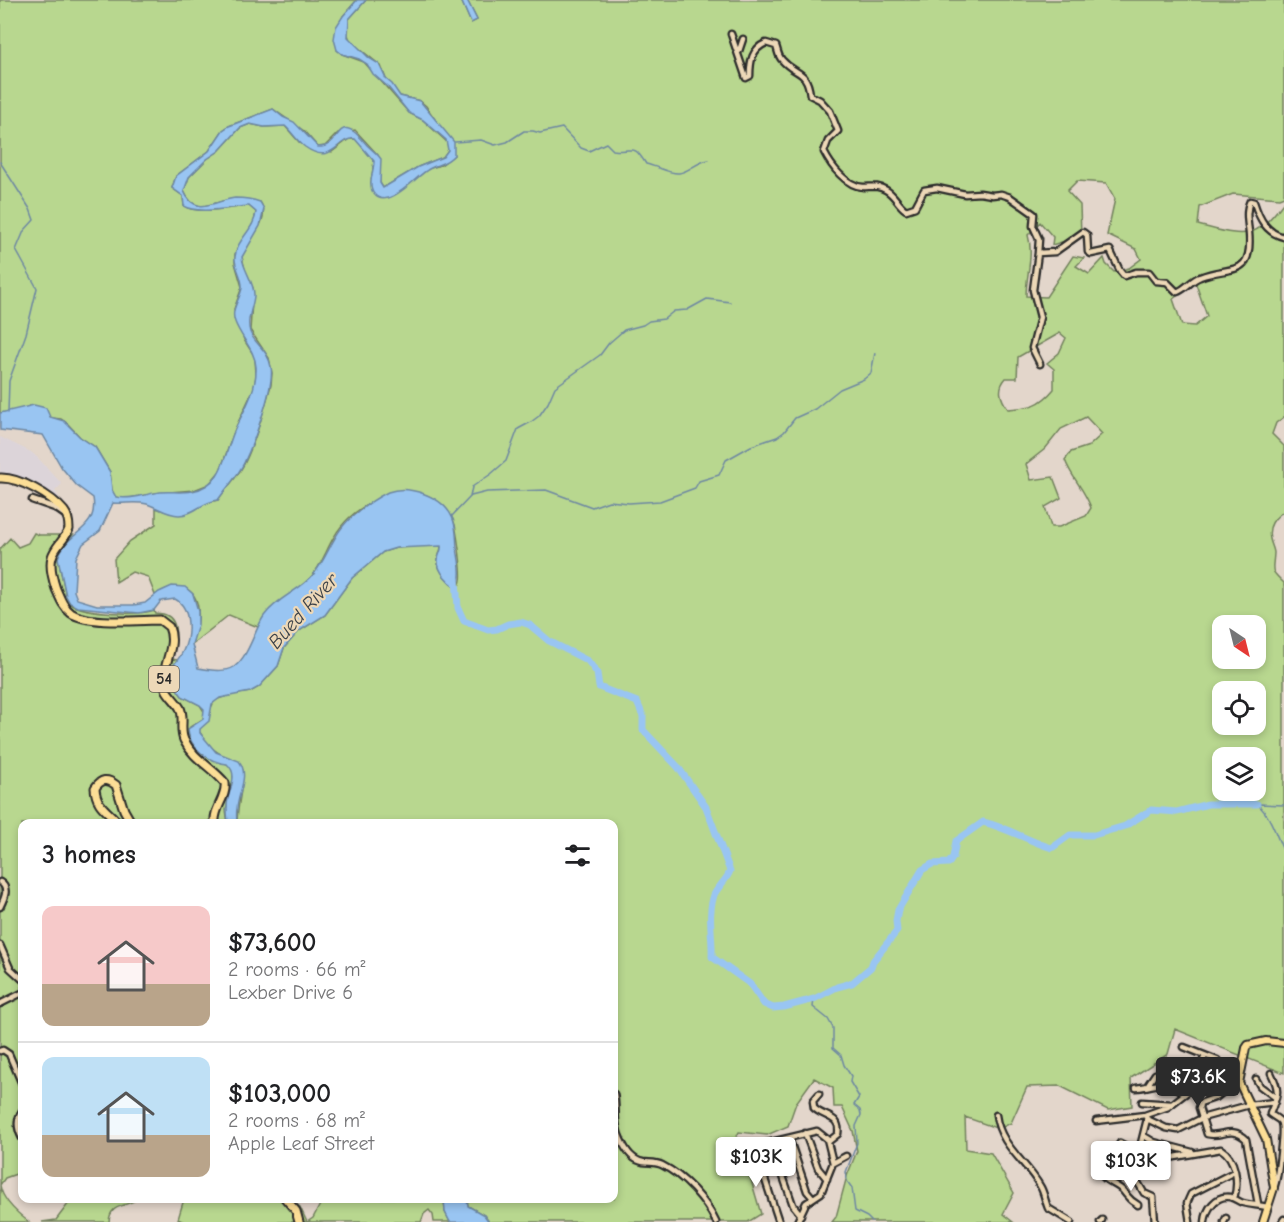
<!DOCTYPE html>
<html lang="en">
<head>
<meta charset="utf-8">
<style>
	:root { --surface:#fff; --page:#f2f2f2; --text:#202124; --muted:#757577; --line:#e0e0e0; --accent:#2b2b2b }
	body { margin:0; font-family:"Comic Neue",sans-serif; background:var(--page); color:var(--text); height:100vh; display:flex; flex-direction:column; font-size:22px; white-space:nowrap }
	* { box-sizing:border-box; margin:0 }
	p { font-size:20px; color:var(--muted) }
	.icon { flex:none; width:33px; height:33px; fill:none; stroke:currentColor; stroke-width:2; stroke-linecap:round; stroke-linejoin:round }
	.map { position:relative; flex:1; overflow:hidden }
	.drawer { position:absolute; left:18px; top:819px; width:600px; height:384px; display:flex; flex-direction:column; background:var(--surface); border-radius:12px; box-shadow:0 3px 9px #0003 }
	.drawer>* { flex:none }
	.needle { width:39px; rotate:145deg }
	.fabs { position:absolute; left:1212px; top:615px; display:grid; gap:12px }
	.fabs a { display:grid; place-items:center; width:54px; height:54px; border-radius:12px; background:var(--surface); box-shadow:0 3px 9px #0003; font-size:30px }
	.price { position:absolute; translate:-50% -51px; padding:0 14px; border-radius:6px; background:#fff; color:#222; font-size:20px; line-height:39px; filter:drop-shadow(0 2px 3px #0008) }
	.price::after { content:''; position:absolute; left:50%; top:36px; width:18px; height:14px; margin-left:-9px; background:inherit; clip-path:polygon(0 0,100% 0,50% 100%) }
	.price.active { background:var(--accent); color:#fff }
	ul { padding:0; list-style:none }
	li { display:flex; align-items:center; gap:18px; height:150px; padding:0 24px }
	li+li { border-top:2px solid var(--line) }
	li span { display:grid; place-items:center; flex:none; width:168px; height:120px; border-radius:12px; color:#555 }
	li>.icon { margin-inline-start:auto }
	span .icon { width:72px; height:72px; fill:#fffc; stroke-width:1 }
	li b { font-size:26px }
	h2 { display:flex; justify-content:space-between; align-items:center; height:72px; padding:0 24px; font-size:26px }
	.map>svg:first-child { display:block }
	.built { fill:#dcd4d9 }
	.green { fill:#b8d78f; stroke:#72815d; stroke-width:1.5; fill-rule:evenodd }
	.water { fill:#99c5f2; stroke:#6d87a2; stroke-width:1.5 }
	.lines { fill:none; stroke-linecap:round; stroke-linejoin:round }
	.stream { stroke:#6d87a2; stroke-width:1.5 }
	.river { stroke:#99c5f2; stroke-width:7 }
	.minor-casing { stroke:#2b2b2b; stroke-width:9 }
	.major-casing { stroke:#2b2b2b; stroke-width:10 }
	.highway-casing { stroke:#2b2b2b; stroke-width:11 }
	.minor { stroke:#edd8b7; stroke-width:4.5 }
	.major { stroke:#fcde96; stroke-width:6 }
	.highway { stroke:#fcde96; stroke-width:7 }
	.labels { text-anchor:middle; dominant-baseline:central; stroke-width:4.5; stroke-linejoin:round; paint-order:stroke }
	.shield { fill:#edd8b7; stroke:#655f55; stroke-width:1.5 }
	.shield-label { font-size:16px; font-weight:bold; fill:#2b2b2b }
	.water-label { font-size:20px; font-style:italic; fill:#3c4249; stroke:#edd8b7 }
</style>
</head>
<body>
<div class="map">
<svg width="1284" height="1222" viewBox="0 0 1284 1222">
	<rect width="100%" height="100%" fill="#e3d6cb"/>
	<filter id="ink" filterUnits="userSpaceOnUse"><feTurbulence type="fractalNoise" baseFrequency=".0167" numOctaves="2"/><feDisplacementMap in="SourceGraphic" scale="12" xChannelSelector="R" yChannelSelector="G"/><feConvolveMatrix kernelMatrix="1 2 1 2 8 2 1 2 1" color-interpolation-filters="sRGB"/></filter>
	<g filter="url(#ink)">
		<path class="built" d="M0 437 31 452 38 458 62 484 55 491 59 498 57 500H54L20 478 0 475Z"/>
		<path class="green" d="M0 0H357L343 16 337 50 342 54 364 62 409 113 423 120 448 143V150L443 157 418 167 383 188 380 183 378 155 355 130 338 133 325 146 318 147 304 131 273 109 229 126 223 130 209 151 176 176 172 188 183 196 184 206C198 215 232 207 249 206L256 212 254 222 235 254V263L242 287 234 309 244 340 255 357 256 376 254 388 235 429 220 471 209 484 194 490 157 493 124 499 115 497 112 490 110 472 95 447 80 437 67 423 61 419 52 418 30 406 18 411 0 413Z
			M366 0H461L471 23 477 20 467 0H1284V196L1279 198 1233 194 1200 207 1198 225C1243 236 1253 243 1283 203L1284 204V417L1276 423 1272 434 1284 446V511C1274 518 1267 526 1270 539 1271 544 1274 549 1274 553 1273 572 1269 569 1284 583V1073L1175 1029 1168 1054 1131 1078 1132 1106 1108 1110 1060 1086 1027 1087 1011 1123 999 1129 965 1117 966 1149 991 1153 1014 1193 1003 1214 1013 1222H832L836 1217 847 1176 857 1151 853 1131 842 1107H834L833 1088 814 1078 796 1103 788 1126 767 1135 739 1132 733 1144 744 1156 761 1214 748 1222H489L484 1215 468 1206 467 1199 614 1198V824L237 823C237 805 243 788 243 770L209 746 199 731 215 700 230 695 250 692 259 687 278 666 284 648 299 631 325 615 352 578 383 552 396 548 434 545 441 546C441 552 438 555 438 560 437 571 450 583 458 588 459 585 461 583 461 580 463 572 457 534 455 525 451 511 437 498 423 494 391 485 350 509 334 537 326 550 322 565 311 577 292 597 273 601 258 627L229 615 192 644C193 636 197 629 198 621 201 590 182 577 155 595L148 577 132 572 116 582 114 559 130 541 156 524V508C195 523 187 505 218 500 226 488 236 479 243 466 254 446 265 407 271 385L272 373 269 358 250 330 253 288 246 274 242 257C246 240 273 220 260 202 252 201 243 198 235 199 215 199 196 219 184 191L189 177 207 159 219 151 240 128 250 124 264 127 285 126 300 143 332 152 349 139H356L374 161 371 183 396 194 427 169 441 165 454 155 443 131 426 106 420 101 400 96 386 79 381 66 350 41 347 31 349 19ZM1077 181 1106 183 1115 199 1107 235 1136 249 1141 259 1129 268 1114 272 1106 264 1104 258 1089 274 1076 266 1084 258 1073 256 1046 297 1026 296C1026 275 1034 256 1028 235L1040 222 1053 237 1052 245 1081 236 1080 205 1067 191ZM1196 284 1207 316 1195 326 1182 325 1173 299 1192 285ZM1060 333 1066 338 1059 353 1047 363 1054 369V389C1039 407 1030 407 1008 409 1000 398 997 388 1006 378H1017L1018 357ZM1086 417 1102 434 1089 446 1071 452 1065 460C1071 477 1085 490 1091 508L1086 516 1059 527H1051L1045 507 1061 498 1053 477 1031 480 1026 464 1045 449 1061 429ZM1222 626H1256V658H1222ZM1222 692H1256V724H1222ZM1222 758H1256V790H1222Z
			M34 533 39 535H73L66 543 58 558 66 596 72 605C89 613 137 616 154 610L155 613C159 614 162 613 166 615 181 621 175 647 171 659L178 660 169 672V678L182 696 200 705 205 713 203 719 190 727 188 734 200 751 229 765 233 771V782L226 810 228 823 22 824V1172L5 1178 0 1185V549L10 538 18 547 28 543Z
			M0 1185C2 1200 17 1213 29 1222H0Z
			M444 1198 445 1212 450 1222H434L433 1215 429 1210 424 1214 421 1222H184L178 1219 184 1199H290L300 1207 307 1222 313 1218 323 1199Z
			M72 1199V1198L137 1199C125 1208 110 1203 109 1222H42L56 1220Z"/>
		<path class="water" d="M357 0H366L349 19 348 37 369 58 379 64 386 79 392 84 400 96 420 101 454 142V155C446 165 435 164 426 171 416 177 387 211 374 194 367 185 374 171 374 161L355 139C338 136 333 167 305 147 297 141 292 132 285 126L264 127 250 124 240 128 219 151 207 159 189 177 184 191C195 218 216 200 235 198 244 198 252 199 260 202L264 209 260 226 242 257C243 270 255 283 254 296 253 308 246 319 250 332 255 345 268 349 271 367 275 386 253 444 244 463 237 477 227 487 218 500 201 502 194 515 179 515 167 515 157 507 147 504 136 501 124 504 113 503L100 531 83 544 76 558 74 591 77 599 97 605H134L145 603 159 592 172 586 185 587 193 594 198 611V625L192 644 198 668C208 670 225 673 234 667 249 656 254 631 264 616 277 598 299 591 313 575 331 553 332 531 358 512 366 505 378 497 388 492 409 484 443 497 452 517 457 527 456 538 457 548 459 562 463 575 457 588 449 583 437 571 438 560 438 554 442 552 441 546L396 548 383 552 352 578 325 615 299 631 284 648 278 666 259 687 250 692 220 698 212 704 209 721 200 729V733L216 752 239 761C250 775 238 793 237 809 236 813 237 819 237 823H228C227 814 226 807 228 798 231 785 238 774 227 764 210 762 189 749 188 729L203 719 204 709 200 705 182 696 168 676C170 667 179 660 183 651 190 637 192 608 175 599L161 601 154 610 139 613 78 607 70 603 66 596 58 558C66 531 99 531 93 498L77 486 62 468 43 435 0 430V413L34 405 46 408 50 417 64 421 80 437 95 447 110 472 112 490 116 497C130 500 146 494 160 492 171 491 182 493 192 491 225 485 224 452 236 427 245 409 257 389 256 367 255 350 241 338 235 322 230 309 240 300 242 288 243 277 234 267 235 257 236 240 255 229 256 212L249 206C232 207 199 215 184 206L183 196 172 188 176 176 209 151 223 130 229 126 273 109 283 117 294 122 318 147C343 148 335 106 367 145 372 150 377 153 381 159L380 183 383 188 418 167 443 157 448 150 446 140 423 120 409 113 388 87 373 74 367 64 359 59 342 54 337 50 334 39 336 27 343 16Z
			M461 0H467L477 20 471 23Z
			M444 1199H467L468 1206 484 1215 489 1222H450L445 1212Z"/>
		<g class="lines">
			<path class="stream" d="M455 142 481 140 495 145 507 142 524 131H533L540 133 562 128 581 148 589 151 606 143 613 150C635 153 632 142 646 164 656 166 670 174 679 173 689 172 696 162 709 160
				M0 162 30 209 34 220 24 231 16 250 37 288 26 334 9 381 8 413
				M470 497 472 487 491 474 506 461 518 429 531 422 539 416 548 403 555 387 600 355 609 343 624 330 643 325 649 321 664 319 674 311 687 310 707 299 730 302
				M452 516 471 496 487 492 546 490 592 507 609 501 629 503 660 501 695 488 699 481 719 475 726 460 751 446 777 437 784 432 795 418 815 409 840 389 864 379 871 373 875 353
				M1257 804C1272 817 1275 834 1284 852
				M1258 804 1284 805
				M814 999 813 1007 828 1019 833 1028V1048L841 1055 844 1065 851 1076 850 1082 859 1097 854 1105 860 1110 861 1115 856 1126 857 1143 846 1172 847 1181 852 1188 855 1211 867 1217 872 1222"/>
			<path class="river" d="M456 579 458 608 464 621 488 630 497 629 508 624 521 622 530 625 549 641 588 661 597 673 599 687 637 702 643 716V730L678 767 706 807 730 871C727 880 718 886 714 895 707 915 713 936 712 957L750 984 764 1004 773 1008 784 1007 814 999 837 987 852 983 871 967 873 961 897 931 896 921 898 910 922 870 932 864 949 863 953 857 956 841 983 822C1008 828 1028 841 1052 848L1070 835H1094L1125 826 1151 810 1177 812 1208 804H1257"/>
			<g class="minor-casing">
				<path id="minor" d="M731 34 746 78 750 76C750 61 752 49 766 43L776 46C778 51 778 56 782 60 796 76 807 69 810 95L820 100 830 111 838 131 828 141 824 152C831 166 846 186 863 187 872 187 877 185 886 190 895 195 898 205 906 210L915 207 924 190 937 188 965 194 980 193 992 195 1001 194 1010 197 1034 214 1033 226 1039 239 1038 253
					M739 51 743 39
					M1040 364 1032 348 1040 317 1033 290 1038 253 1055 252 1083 232 1087 235 1088 252 1091 254 1110 250 1120 271 1124 276 1136 272H1149L1156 281 1167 282 1177 292C1186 289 1191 280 1200 277 1230 265 1253 279 1249 233 1248 223 1245 211 1250 201L1254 202C1259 218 1266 233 1284 237
					M32 500 55 508 65 515
					M0 882C10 888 4 899 0 907
					M0 945 10 968 22 979
					M0 1004 22 993
					M1184 1047 1217 1060 1223 1065 1222 1093 1217 1097 1200 1103 1199 1108 1207 1134C1222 1138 1231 1125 1246 1139L1258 1204
					M0 1051 3 1050 9 1054 22 1084
					M1271 1073C1281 1093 1277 1095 1270 1114 1272 1116 1280 1119 1281 1123 1284 1130 1278 1176 1275 1185
					M1256 1079 1260 1086 1276 1098
					M1147 1086 1155 1074 1163 1072 1170 1068
					M1136 1088C1159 1086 1165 1077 1185 1094
					M614 1094C617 1109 613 1124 621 1140 625 1149 632 1160 643 1162 650 1163 656 1162 662 1165 684 1176 706 1200 716 1222
					M819 1094 813 1101 814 1108C824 1118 841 1115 838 1134L828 1142
					M1142 1102 1172 1104
					M22 1111C16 1120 17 1129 22 1138
					M996 1115C1000 1146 1026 1161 1040 1186 1044 1192 1045 1201 1048 1208L1071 1222
					M1147 1119 1166 1128 1178 1130 1202 1118 1249 1105 1275 1102
					M1096 1121 1145 1115 1168 1107 1190 1090 1205 1056
					M805 1133 818 1168 827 1179
					M1144 1136 1154 1142 1192 1152
					M789 1138 807 1191 813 1198
					M771 1142 793 1205 801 1215
					M833 1163 846 1156
					M1108 1163 1137 1181 1144 1193 1153 1197 1155 1222
					M1120 1171 1131 1163 1152 1168 1169 1158 1221 1149C1236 1158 1239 1183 1234 1198
					M1138 1205C1129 1200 1130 1199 1124 1192 1118 1184 1106 1183 1101 1174L1120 1143 1133 1150 1140 1147 1147 1119 1145 1115
					M779 1222 754 1146 817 1131 827 1139 833 1163 821 1193 806 1203 797 1222
					M1100 1222 1102 1220
					M1190 1222 1187 1203 1191 1194 1234 1172
					M1205 1222C1206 1210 1215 1195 1230 1197 1235 1198 1239 1202 1243 1203 1251 1205 1259 1205 1267 1207
					M1224 1222 1226 1218
					M1282 1222 1284 1219"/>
			</g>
			<g class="major-casing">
				<path id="major" d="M1263 1222 1274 1188 1266 1139 1239 1083 1246 1048 1248 1045 1266 1041 1284 1043"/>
			</g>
			<g class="highway-casing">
				<path id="highway" d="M0 478C19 477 52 496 64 511 68 516 69 523 69 529 65 540 55 546 52 557 49 567 53 580 56 589 60 598 63 607 71 613 88 625 139 620 160 620L169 627C177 646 163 662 164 681 164 692 175 699 180 708 185 718 179 729 184 740 193 759 212 767 225 783 227 798 213 808 215 824
					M119 824C109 811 96 807 95 788 101 779 107 778 116 785L124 810 132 824
					M285 1198 296 1211 299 1222"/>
			</g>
			<use href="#minor" class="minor"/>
			<use href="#major" class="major"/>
			<use href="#highway" class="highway"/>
		</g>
	</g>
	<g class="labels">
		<rect class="shield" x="149" y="666" width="30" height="26" rx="4.5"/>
		<g class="shield-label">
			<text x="164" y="679">54</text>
		</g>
		<g class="water-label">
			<text transform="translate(303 611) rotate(-48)">Bued River</text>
		</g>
	</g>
</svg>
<div class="fabs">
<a><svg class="needle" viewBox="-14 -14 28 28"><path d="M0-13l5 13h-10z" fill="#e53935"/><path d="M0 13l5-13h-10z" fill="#757577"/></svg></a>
<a><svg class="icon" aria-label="locate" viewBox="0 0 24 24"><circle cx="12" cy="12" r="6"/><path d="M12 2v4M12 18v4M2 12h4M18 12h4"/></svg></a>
<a><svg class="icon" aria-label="layers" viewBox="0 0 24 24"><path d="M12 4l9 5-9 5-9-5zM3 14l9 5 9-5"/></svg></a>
</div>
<b class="price active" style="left:1198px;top:1108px">$73.6K</b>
<b class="price" style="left:756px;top:1188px">$103K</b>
<b class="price" style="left:1131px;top:1192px">$103K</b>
<section class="drawer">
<h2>3 homes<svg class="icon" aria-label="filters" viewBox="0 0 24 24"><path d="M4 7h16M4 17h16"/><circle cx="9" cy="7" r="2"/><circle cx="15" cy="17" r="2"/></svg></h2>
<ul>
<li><span style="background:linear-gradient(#f6c9c9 65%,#b9a48a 0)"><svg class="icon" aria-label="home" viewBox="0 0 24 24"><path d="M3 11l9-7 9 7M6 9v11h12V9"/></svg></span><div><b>$73,600</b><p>2 rooms · 66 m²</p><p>Lexber Drive 6</p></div></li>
<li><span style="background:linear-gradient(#bfe0f5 65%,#b9a48a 0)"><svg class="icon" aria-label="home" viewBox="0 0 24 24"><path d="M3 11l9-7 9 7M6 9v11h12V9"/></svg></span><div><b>$103,000</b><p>2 rooms · 68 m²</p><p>Apple Leaf Street</p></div></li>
</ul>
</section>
</div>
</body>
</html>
